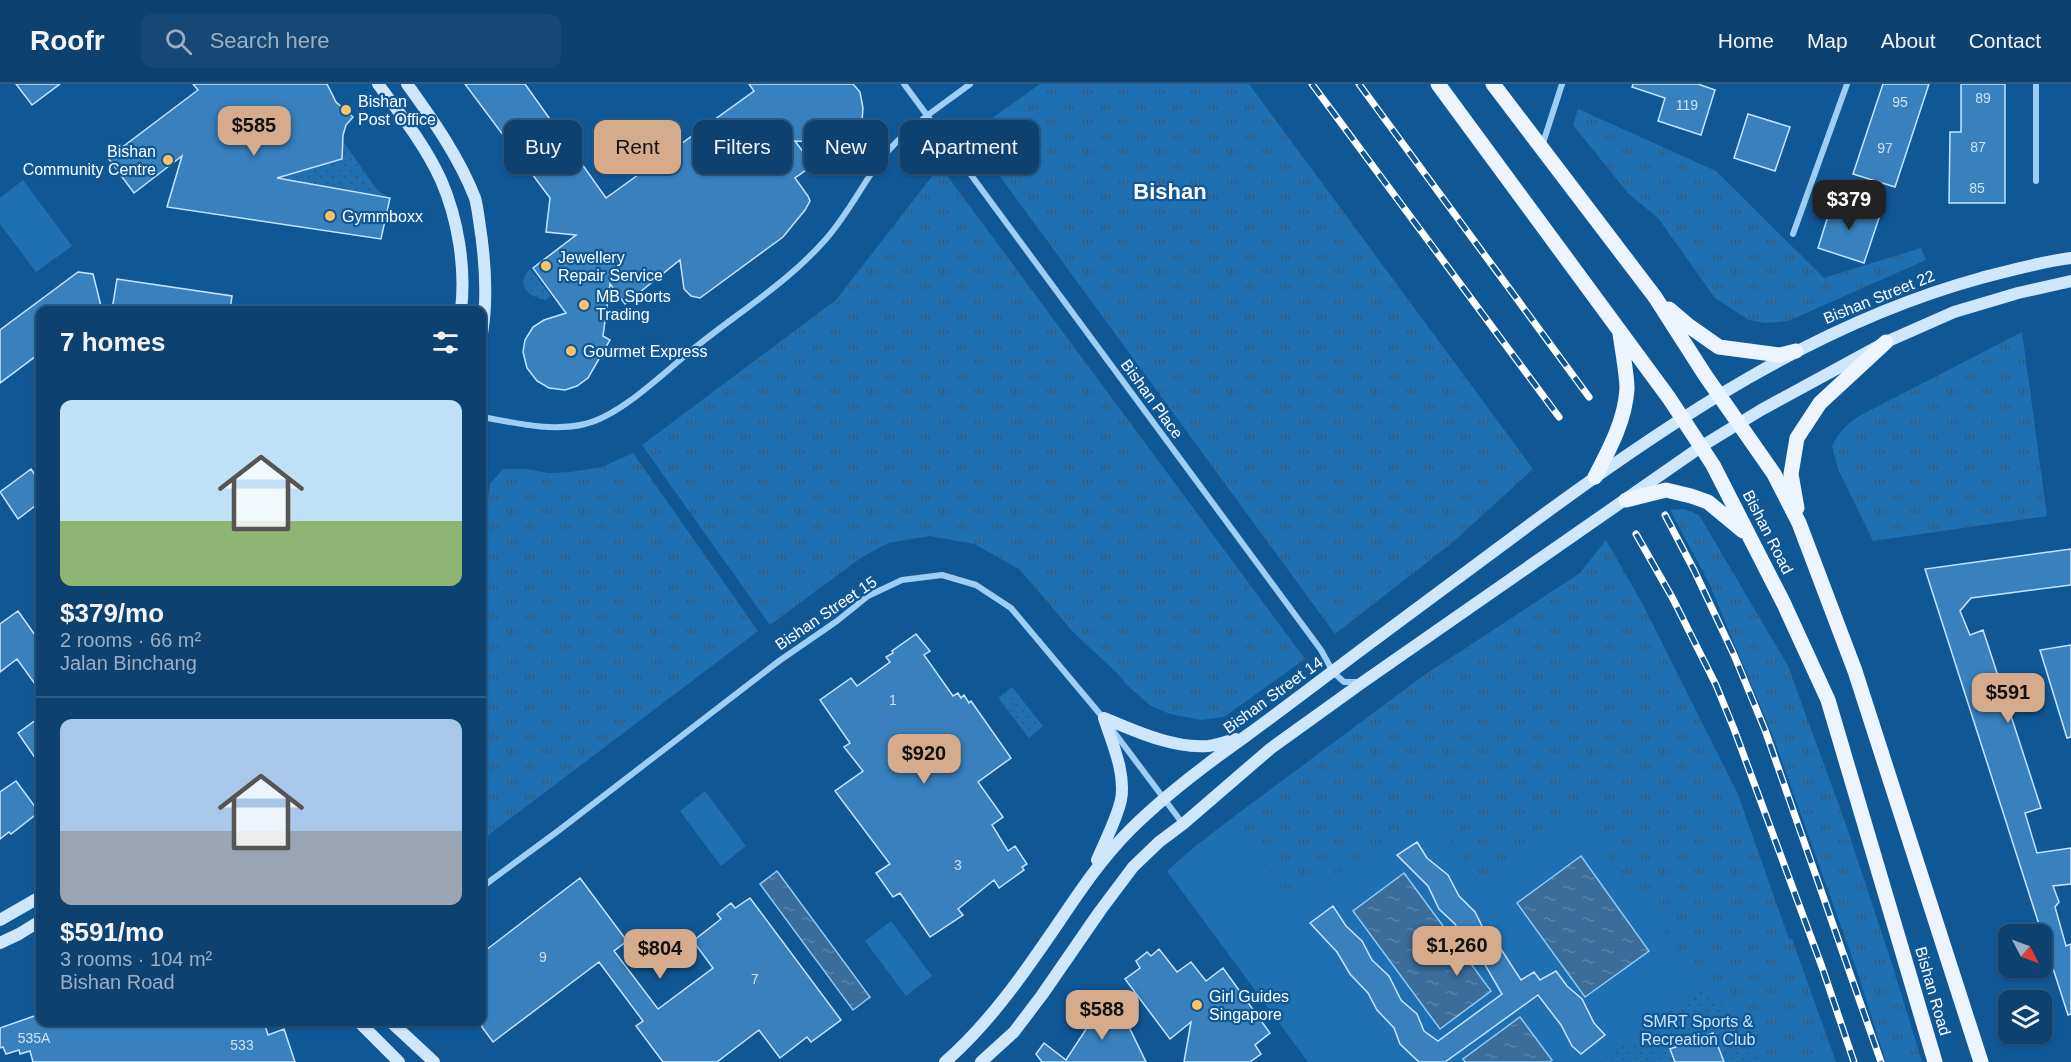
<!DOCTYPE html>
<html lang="en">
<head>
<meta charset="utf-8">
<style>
	:root { --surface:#0c4170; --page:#154875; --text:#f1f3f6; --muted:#9aafc3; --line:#2c5a83; --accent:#d6ab8b }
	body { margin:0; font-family:Arial,sans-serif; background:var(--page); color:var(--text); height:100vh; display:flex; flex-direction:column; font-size:22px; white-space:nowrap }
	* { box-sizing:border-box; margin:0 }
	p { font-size:20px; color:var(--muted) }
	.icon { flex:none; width:33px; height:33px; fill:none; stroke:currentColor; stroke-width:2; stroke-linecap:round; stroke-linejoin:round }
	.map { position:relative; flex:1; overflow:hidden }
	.details { position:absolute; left:36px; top:222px; width:450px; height:720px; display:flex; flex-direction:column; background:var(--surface); border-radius:12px; box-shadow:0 2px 4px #0004,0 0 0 2px var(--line) }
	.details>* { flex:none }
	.guide { position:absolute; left:504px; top:36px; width:570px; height:54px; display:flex; gap:12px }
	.needle { width:39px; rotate:131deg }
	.buttons { position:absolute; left:1998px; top:840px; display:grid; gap:12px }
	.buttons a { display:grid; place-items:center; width:54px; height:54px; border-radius:12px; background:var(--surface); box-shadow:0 2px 4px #0004,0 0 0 2px var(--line); font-size:30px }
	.price { position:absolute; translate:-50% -51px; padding:0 14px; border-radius:12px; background:var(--accent); color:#111; font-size:20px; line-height:39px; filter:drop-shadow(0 2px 3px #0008) }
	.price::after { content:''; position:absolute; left:50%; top:36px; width:18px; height:14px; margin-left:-9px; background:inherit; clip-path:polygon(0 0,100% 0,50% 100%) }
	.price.current { background:#222; color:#fff }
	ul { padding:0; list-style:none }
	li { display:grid; align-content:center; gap:12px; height:318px; padding:0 24px }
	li+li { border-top:2px solid var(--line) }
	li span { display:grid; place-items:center; height:186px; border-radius:12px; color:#555 }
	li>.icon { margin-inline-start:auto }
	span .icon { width:108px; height:108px; fill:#fffc; stroke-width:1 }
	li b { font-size:26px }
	h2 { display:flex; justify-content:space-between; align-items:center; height:72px; padding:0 24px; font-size:26px }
	.tag { padding:0 21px; border-radius:12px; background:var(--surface); box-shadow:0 2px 4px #0004,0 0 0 2px var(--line); font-size:21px; line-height:54px }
	.tag.current { background:var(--accent); color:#111 }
	header { display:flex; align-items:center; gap:36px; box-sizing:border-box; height:84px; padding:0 30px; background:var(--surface); border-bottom:2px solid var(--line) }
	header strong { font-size:28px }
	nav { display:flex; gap:33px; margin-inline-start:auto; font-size:21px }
	.search { width:420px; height:54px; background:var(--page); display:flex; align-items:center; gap:15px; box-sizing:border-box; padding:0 21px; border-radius:12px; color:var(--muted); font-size:22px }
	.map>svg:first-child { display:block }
	.grass { fill:url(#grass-tufts) }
	.park { fill:url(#park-dots) }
	.pitch { fill:#1e70b3 }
	.water { fill:url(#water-ripples); stroke:#90caf8; stroke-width:1.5 }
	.building { fill:#3881be; stroke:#c7e5fe; stroke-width:1.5 }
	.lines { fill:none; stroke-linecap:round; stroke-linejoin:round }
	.street { stroke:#9ecef4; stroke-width:6 }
	.secondary { stroke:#cee7fd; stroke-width:12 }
	.primary { stroke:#ecf5ff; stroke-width:15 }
	.rail-casing { stroke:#fff; stroke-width:7 }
	.rail { stroke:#105796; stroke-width:4.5; stroke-dasharray:14; stroke-linecap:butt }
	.poi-dot { fill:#ffc262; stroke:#105796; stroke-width:2 }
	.labels { text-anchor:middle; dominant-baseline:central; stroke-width:4.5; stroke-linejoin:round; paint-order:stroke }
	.number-label { font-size:14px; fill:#cde0ef }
	.poi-label { font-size:16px; fill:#fff; stroke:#105796; text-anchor:start }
	.street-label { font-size:16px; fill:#fff; stroke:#105796 }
	.park-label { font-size:16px; fill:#c7e5fe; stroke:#105796 }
	.district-label { font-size:22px; font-weight:bold; fill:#fff; stroke:#105796 }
</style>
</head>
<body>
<header>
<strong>Roofr</strong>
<div class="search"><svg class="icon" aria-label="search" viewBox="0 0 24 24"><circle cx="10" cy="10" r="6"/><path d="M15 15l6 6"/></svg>Search here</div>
<nav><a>Home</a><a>Map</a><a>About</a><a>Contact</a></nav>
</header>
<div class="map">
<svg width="2071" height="978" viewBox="0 0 2071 978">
	<defs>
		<pattern id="grass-tufts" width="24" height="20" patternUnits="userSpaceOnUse" patternTransform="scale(1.5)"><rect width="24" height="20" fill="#1e70b3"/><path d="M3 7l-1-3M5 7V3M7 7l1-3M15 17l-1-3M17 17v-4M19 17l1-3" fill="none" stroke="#375c7a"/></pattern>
		<pattern id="park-dots" width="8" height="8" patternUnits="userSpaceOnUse" patternTransform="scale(1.5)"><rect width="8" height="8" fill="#1e70b3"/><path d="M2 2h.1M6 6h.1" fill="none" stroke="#375c7a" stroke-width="1.8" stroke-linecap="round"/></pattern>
		<pattern id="water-ripples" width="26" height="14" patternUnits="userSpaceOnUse" patternTransform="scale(1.5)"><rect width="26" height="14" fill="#3a6d9a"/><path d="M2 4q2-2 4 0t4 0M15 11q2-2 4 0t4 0" fill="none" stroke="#5883a9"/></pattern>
	</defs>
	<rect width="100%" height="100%" fill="#105796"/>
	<path class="grass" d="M1040 0H1249L1533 385 1453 458 1335 550 974 57V47Z
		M1578 25 1716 87 1824 194 1921 164 1926 176 1788 237 1765 239 1749 236 1715 214 1658 134 1628 109 1573 41Z
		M940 82 1305 575 1224 633 1201 636 1170 630 1151 622 1128 602 1116 588 1075 550 1019 485 974 460 930 452 888 459 862 473 770 541 642 361 836 216Z
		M2022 248 2047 432 1873 457 1838 385 1832 362C1840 347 1848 338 1863 330Z
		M633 369 758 547 482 756V452L490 400 503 385H525L549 389 571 388 602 383Z
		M1684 425 1699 431 1788 582 1845 738 1892 880 1922 978H1886L1856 884 1774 655 1709 499 1670 426Z
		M1606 456 1643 521 1737 708 1789 855H1792L1836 978H1762L1578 731 1482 802 1429 726 1293 819 1232 734 1423 592 1580 489Z"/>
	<path class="park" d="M323 29 378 107 390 114 274 94Z
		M530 185 551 212 546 216C529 213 514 201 530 185Z
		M1012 603 1043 642 1029 654 998 614Z
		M1705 901 1762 978H1601Z"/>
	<path class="pitch" d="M23 96 72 162 36 188 0 140V114Z
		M705 707 746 762 721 782 680 727Z
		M1429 726 1482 802 1578 731 1705 901 1601 978H1308L1167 787 1193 764 1232 734 1293 819Z
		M891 837 932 892 906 912 865 857Z"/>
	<path class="water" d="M1581 772 1649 867 1585 913 1517 819Z
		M777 787 870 913 853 926 760 800Z
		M1404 789 1491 907 1440 945 1353 827Z
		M1520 933 1552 976 1549 978H1465L1463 975Z"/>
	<path class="building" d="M16 0H60L32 21Z
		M193 0H327L336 18 353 33 346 41 343 51 342 75 277 94 390 114 381 155 167 123 182 72 134 109 108 74 198 6Z
		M465 0H525L606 114 754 7 749 0H853L860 8 863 24 862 36 854 47 841 56 831 59 795 57 813 81 795 94 808 112 810 117 805 126 783 153 700 214 691 212 684 205 680 176 625 220 610 200 603 252 610 256 588 294 577 302 565 306 549 304 537 297 527 284 523 268 525 256 533 243 544 236 566 229 533 184 576 151 546 148 550 114Z
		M1633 0H1698L1715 6 1701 51 1658 37 1665 14 1632 3Z
		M1883 0H1929L1895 103 1853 90Z
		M1961 0H2005V119H1949L1950 48H1961Z
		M1748 30 1790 43 1775 87 1734 74Z
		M1833 116 1880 131 1864 179 1818 164Z
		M78 188 93 190 102 226H40V269L0 299V246Z
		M117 195 232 212 230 226H112Z
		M31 385 40 398V418L18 435 0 408Z
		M2071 465V501L1971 514 1960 527 1970 551 1983 546 2041 724 2025 729 2037 769 2071 764V800L2053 802 2059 818 2055 823 2066 862 2071 860V930L2068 931 1925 485Z
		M18 527 40 558V607L17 575 0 588V540Z
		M916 550 930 567 924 571 953 612 958 609 961 614 964 611 969 619 971 617 1011 674 978 698 1003 733 992 741 1008 767 1015 762 1027 780 1022 783 1024 786 999 804 994 796 958 825 963 831 930 853 900 809 893 813 876 789 890 780 835 707 863 687 844 663 850 659 820 616 851 594 857 602 890 578 886 573 893 569 892 567Z
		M2071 561V653L2067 654 2040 566Z
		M40 633V681L18 649Z
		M16 697 39 728 11 750 9 748 0 755V708Z
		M1417 758 1427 774 1448 791 1459 812 1475 828 1484 846 1499 862 1521 896 1534 888 1540 896 1556 887 1567 902 1582 915 1594 939 1605 951 1581 970 1572 962 1561 941 1538 911 1445 978H1419L1400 960 1394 944 1377 926 1368 909 1350 890 1337 868 1310 839 1333 822 1346 842 1362 857 1372 876 1389 892 1401 916 1417 930 1424 947 1438 957 1502 910 1484 879 1466 864 1455 840 1439 825 1428 802 1397 771Z
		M580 794 627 857 614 867 658 925 713 884 693 857 721 835 717 830 731 819 735 824 750 814 841 936 811 958 807 953 780 974 759 946 717 978H663L636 942 643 937 599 878 493 958 482 943V869Z
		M1159 865 1177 888 1191 878 1206 897 1223 884 1270 949 1255 961 1261 970 1250 978H1184L1191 938 1170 955 1125 895 1140 884 1136 877 1147 868 1151 872Z
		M1113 910 1146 978H1042L1036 970 1044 959 1066 976 1092 936 1096 938Z
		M40 930V938H264L268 951 284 945 295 978H33L30 967 20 970 19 966 6 970 3 963 0 964V944Z
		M1713 949 1724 978H1675L1670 965Z"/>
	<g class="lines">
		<path class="street" d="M904 0 1321 566 1333 588 1344 598H1360
			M1542 62 1562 0
			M2036 97V0
			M1793 150 1847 0
			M482 333C515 339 552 348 585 340 619 332 659 293 686 271 732 232 786 201 826 155 848 130 863 99 883 73 907 43 940 23 970 0
			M1111 644 1183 740
			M482 803 558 747 779 577 837 537 868 512 902 496 942 491 976 501 1011 524 1105 636"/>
		<path class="secondary" d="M378 0C401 31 425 61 441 96 458 135 466 184 461 226
			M407 0C433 36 459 73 475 114 477 121 478 129 479 136 485 173 488 214 482 250
			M1104 634C1135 647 1174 665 1208 662 1217 661 1227 657 1236 655
			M1097 776C1105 757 1116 737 1121 716 1126 689 1112 659 1104 634
			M0 836 40 813
			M0 859 19 850 40 837
			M359 938 399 978
			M391 938 434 978
			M945 978C991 938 1027 885 1061 835 1082 804 1103 773 1130 746 1165 711 1205 681 1246 652 1286 623 1325 593 1365 563 1422 521 1479 479 1536 436 1672 336 1816 239 1981 194 2011 186 2040 178 2071 174
			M981 978 1014 948 1042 911 1100 827 1133 783 1159 758 1183 740 1270 665 1363 598 1702 362 1761 326 1886 258 1954 228 2018 209 2071 197"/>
		<path class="primary" d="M1438 0 1669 314 1713 381 1784 520 1828 616 1935 978
			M1493 0 1655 213 1705 291 1774 390 1799 439 1855 587 1981 978
			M1669 225 1689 242 1719 263 1780 271 1796 267
			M1595 393C1609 366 1625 337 1627 305 1627 290 1622 265 1620 249
			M1626 416 1666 406 1691 412 1708 418 1743 447
			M1797 424 1791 390 1797 354 1820 319 1886 258"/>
		<g class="rail-casing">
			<path id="rail" d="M1312 0 1559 333
				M1359 0 1589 313
				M1665 431 1694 486 1734 571 1765 646 1881 978
				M1636 450 1673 515 1716 601 1734 645 1822 883 1854 978"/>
		</g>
		<use href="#rail" class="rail"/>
	</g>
	<g class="poi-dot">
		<circle cx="346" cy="26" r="6"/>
		<circle cx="168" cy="76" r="6"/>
		<circle cx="330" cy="132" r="6"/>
		<circle cx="546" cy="182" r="6"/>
		<circle cx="584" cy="221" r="6"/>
		<circle cx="571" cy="267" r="6"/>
		<circle cx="1197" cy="921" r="6"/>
	</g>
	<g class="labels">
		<g class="number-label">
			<text x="1983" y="14">89</text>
			<text x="1900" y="18">95</text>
			<text x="1687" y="21">119</text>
			<text x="1978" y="63">87</text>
			<text x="1885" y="64">97</text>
			<text x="1977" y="104">85</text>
			<text x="893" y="616">1</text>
			<text x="958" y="781">3</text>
			<text x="543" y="873">9</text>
			<text x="755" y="895">7</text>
			<text x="34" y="954">535A</text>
			<text x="242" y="961">533</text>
		</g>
		<g class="poi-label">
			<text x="358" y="17">Bishan<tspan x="358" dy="18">Post Office</tspan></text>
			<text x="156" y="67" text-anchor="end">Bishan<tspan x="156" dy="18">Community Centre</tspan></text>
			<text x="342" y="132">Gymmboxx</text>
			<text x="558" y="173">Jewellery<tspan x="558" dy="18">Repair Service</tspan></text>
			<text x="596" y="212">MB Sports<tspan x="596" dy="18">Trading</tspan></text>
			<text x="583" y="267">Gourmet Express</text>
			<text x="1209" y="912">Girl Guides<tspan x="1209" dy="18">Singapore</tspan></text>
		</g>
		<g class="street-label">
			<text transform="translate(1879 213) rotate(-22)">Bishan Street 22</text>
			<text transform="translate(1152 315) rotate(54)">Bishan Place</text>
			<text transform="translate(1768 448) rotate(63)">Bishan Road</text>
			<text transform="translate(826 529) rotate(-34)">Bishan Street 15</text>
			<text transform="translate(1273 611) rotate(-36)">Bishan Street 14</text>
			<text transform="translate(1933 907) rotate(74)">Bishan Road</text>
		</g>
		<g class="park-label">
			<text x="1698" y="937">SMRT Sports &amp;<tspan x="1698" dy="18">Recreation Club</tspan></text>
		</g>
		<g class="district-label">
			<text x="1170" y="107">Bishan</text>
		</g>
	</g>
</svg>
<div class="buttons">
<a><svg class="needle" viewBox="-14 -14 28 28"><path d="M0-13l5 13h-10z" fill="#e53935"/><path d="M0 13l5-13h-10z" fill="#9aafc3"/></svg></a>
<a><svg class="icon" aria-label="layers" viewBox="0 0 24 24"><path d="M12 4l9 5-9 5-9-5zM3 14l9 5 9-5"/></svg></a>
</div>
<b class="price" style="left:254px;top:73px">$585</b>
<b class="price current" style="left:1849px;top:147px">$379</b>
<b class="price" style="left:2008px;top:640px">$591</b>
<b class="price" style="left:924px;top:701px">$920</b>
<b class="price" style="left:1457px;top:893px">$1,260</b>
<b class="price" style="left:660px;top:896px">$804</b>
<b class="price" style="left:1102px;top:957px">$588</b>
<div class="guide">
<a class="tag">Buy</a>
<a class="tag current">Rent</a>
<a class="tag">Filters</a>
<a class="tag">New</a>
<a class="tag">Apartment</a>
</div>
<section class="details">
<h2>7 homes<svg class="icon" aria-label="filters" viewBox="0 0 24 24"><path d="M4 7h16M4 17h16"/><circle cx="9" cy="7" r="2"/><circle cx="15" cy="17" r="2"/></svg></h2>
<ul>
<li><span style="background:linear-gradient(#bfe0f5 65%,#8fb573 0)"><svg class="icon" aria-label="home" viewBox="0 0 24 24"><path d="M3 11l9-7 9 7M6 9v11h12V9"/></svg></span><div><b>$379/mo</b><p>2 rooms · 66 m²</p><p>Jalan Binchang</p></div></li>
<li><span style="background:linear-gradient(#a9c7e8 60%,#9aa5b1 0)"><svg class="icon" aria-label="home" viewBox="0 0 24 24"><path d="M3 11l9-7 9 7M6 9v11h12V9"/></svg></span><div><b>$591/mo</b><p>3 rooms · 104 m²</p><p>Bishan Road</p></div></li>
</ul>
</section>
</div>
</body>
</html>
